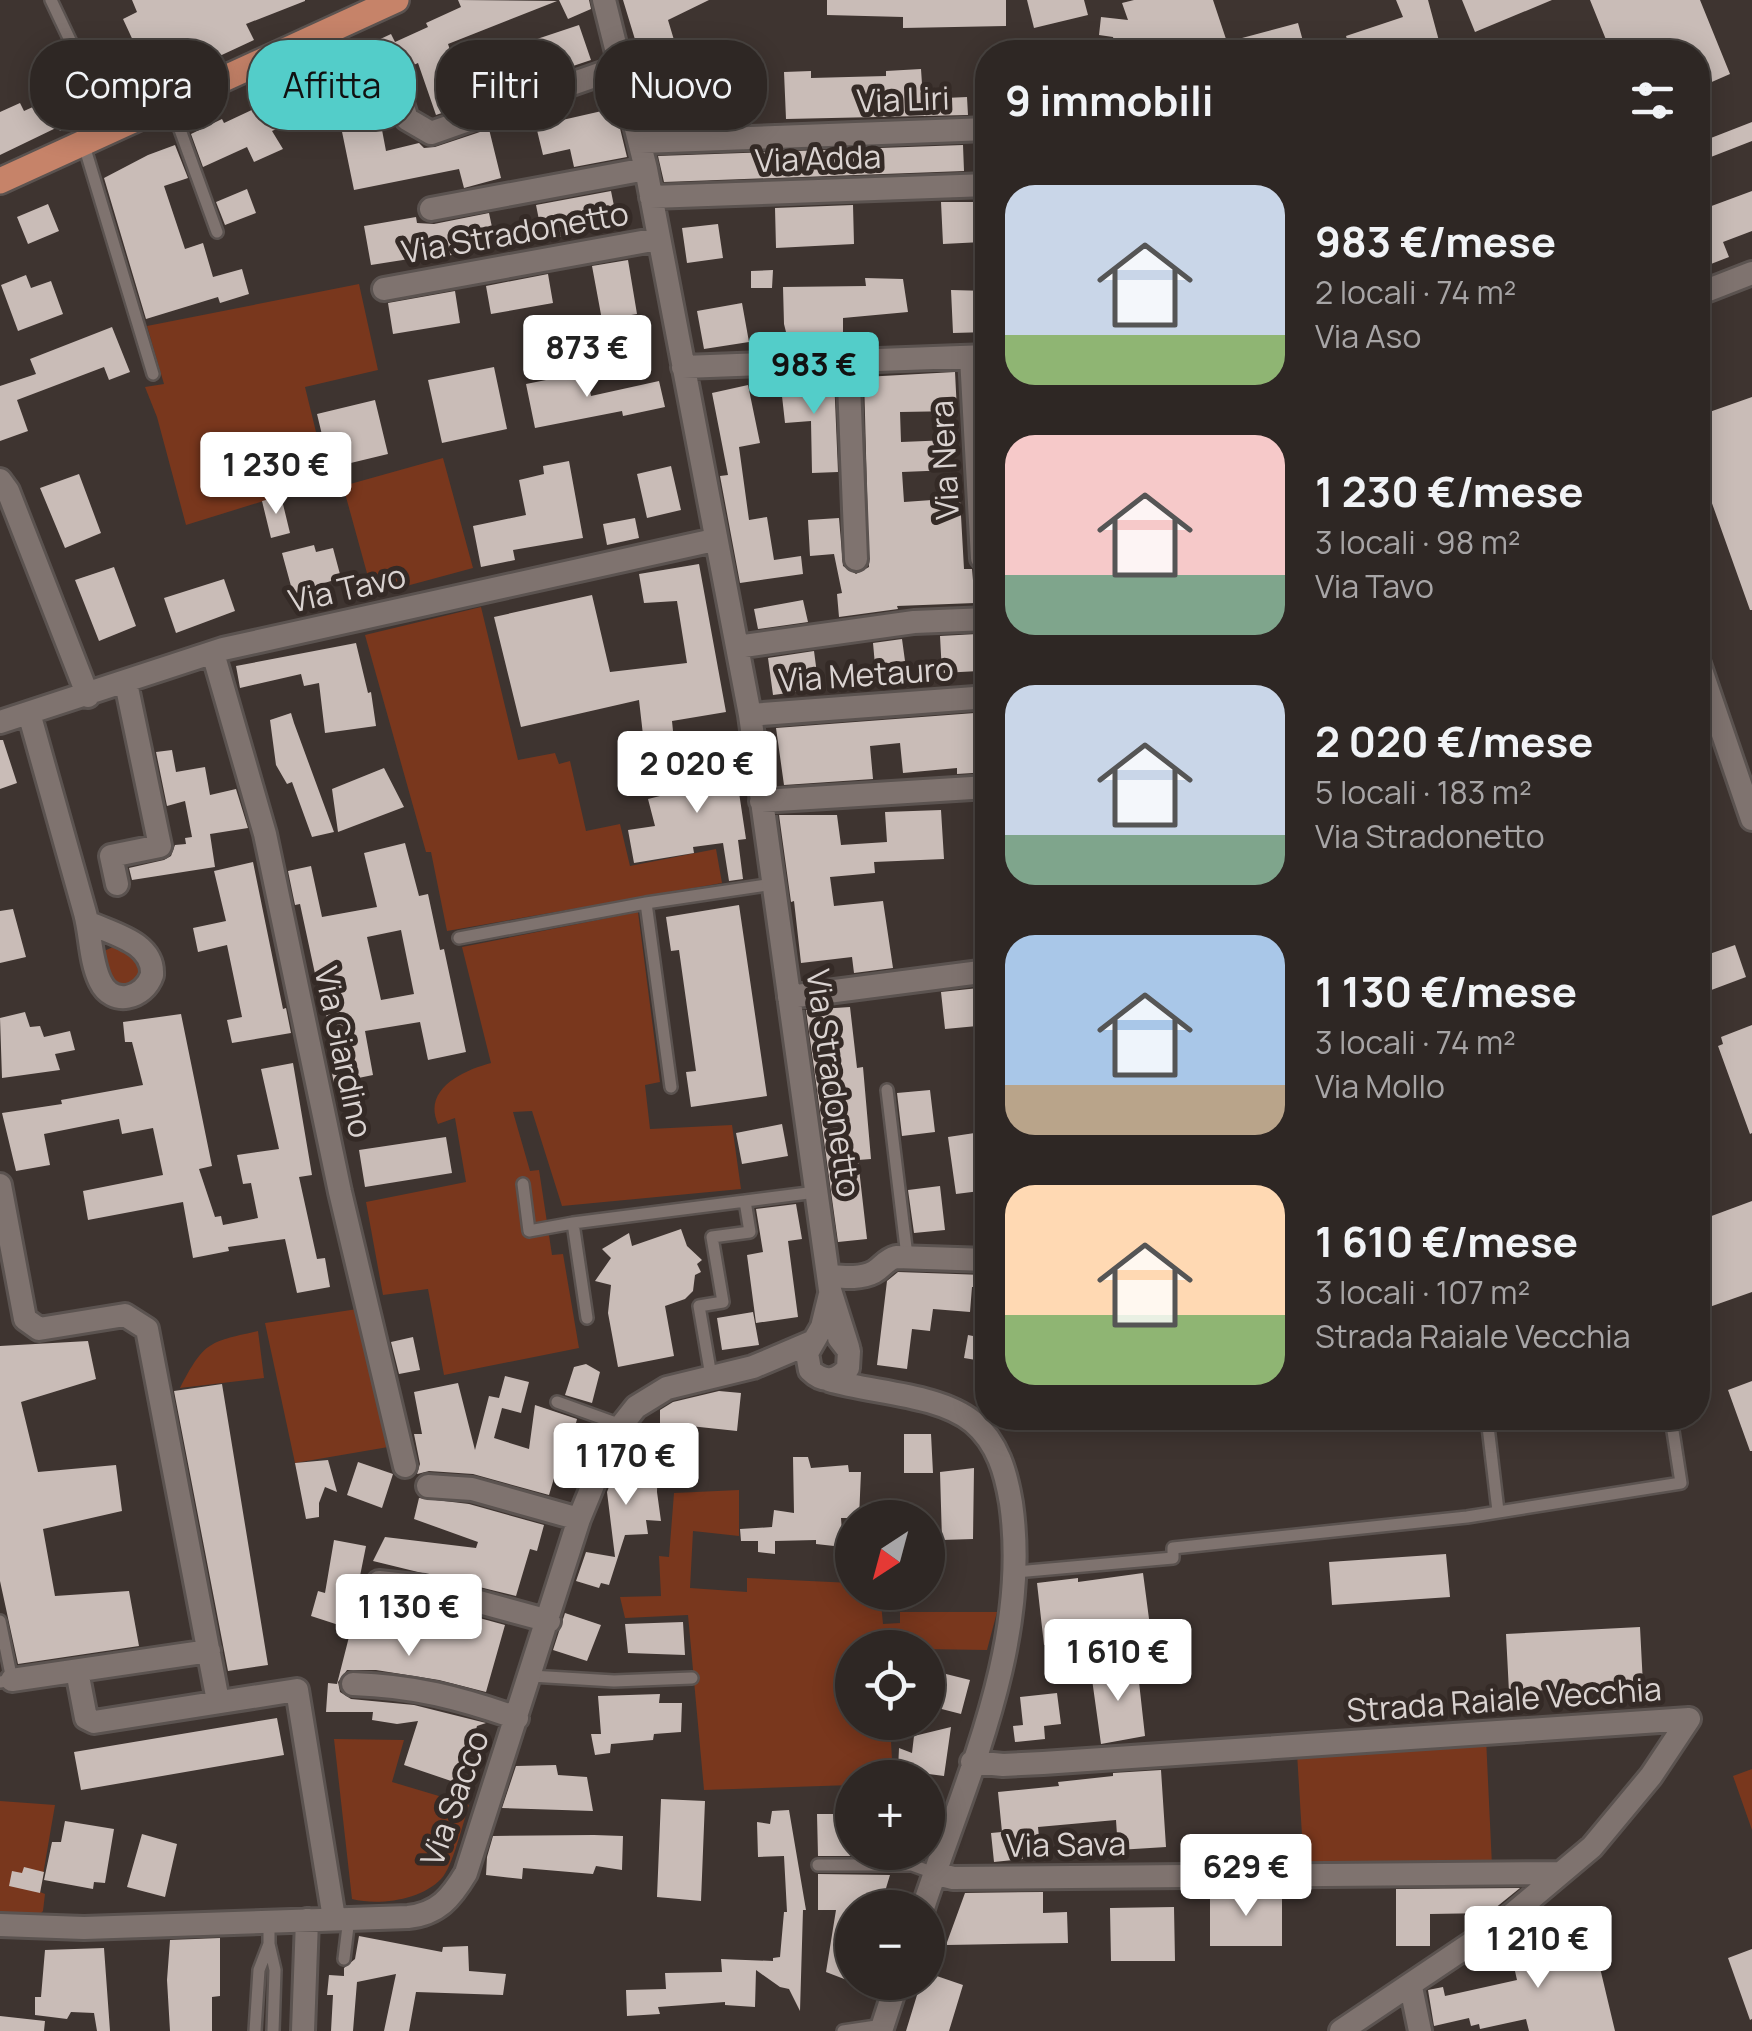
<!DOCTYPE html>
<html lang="it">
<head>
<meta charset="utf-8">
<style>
	:root { --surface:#2e2724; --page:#3a3331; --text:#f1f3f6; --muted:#a7a5a6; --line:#494441; --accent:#53cdc9 }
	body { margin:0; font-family:Manrope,sans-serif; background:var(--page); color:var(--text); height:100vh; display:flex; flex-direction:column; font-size:38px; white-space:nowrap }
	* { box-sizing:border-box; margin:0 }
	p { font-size:32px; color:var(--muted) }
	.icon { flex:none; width:55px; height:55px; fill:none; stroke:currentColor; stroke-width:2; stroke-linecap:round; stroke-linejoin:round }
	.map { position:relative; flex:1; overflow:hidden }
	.details { position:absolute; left:975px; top:40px; width:735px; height:1390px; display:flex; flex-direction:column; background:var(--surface); border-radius:40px; box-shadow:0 5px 25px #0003,0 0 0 2px var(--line) }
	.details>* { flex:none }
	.banner { position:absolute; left:30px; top:40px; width:795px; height:90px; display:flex; gap:20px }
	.needle { width:65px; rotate:216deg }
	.buttons { position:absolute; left:835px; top:1500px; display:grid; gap:20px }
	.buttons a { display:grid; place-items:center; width:110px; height:110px; border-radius:50%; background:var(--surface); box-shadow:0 5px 25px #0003,0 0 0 2px var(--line); font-size:50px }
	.price { position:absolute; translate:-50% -85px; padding:0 22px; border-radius:10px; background:#fff; color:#222; font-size:32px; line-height:65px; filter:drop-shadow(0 2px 5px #0008) }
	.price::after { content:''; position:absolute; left:50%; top:60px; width:30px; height:22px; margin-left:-15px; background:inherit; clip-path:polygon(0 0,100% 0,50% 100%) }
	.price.current { background:var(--accent); color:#111 }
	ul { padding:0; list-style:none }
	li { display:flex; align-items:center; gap:30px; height:250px; padding:0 30px }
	li span { display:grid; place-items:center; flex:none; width:280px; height:200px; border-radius:30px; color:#555 }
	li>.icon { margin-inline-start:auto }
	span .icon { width:120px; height:120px; fill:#fffc; stroke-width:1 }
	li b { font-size:42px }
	h2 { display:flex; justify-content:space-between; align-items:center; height:120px; padding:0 30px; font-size:42px }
	.pill { padding:0 35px; border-radius:40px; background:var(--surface); box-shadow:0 5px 25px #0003,0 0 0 2px var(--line); font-size:35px; line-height:90px }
	.pill.current { background:var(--accent); color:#111 }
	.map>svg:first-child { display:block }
	.green { fill:#79371d }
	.building { fill:#c9bcb7; fill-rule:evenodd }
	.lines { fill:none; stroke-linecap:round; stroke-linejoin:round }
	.lane-casing { stroke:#5b5350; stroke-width:16 }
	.street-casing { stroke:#5b5350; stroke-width:28 }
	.primary-casing { stroke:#5b5350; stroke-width:30 }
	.lane { stroke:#7f736f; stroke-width:11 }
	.street { stroke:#7f736f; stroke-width:22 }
	.primary { stroke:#c68369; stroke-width:25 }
	.labels { text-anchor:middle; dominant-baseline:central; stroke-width:10; stroke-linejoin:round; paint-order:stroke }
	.street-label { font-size:32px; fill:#dad3d1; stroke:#342a26 }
</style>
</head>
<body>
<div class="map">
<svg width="1752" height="2031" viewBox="0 0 1752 2031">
	<rect width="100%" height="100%" fill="#3e3430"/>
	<path class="green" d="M359 284 378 370 305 387 328 481 186 525 157 417 145 387 164 384 147 326Z
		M443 458 473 568 373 595 343 486Z
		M481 607 518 760 555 753 559 764 570 761 586 831 620 824 630 866 716 849 722 883 447 931 431 852H426L365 635Z
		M638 912 660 1082 645 1085 650 1129 732 1125 741 1189 562 1206 532 1111 513 1112 530 1171 539 1170 552 1255 563 1254 579 1348 444 1375 428 1289 383 1295 366 1202 466 1182 455 1118 438 1124C422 1089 464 1070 491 1063L462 947Z
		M113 947 133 957 140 966 137 982 128 987 112 983 102 957 104 951Z
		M364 1308 394 1446 295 1463 265 1323Z
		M258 1331 264 1378 180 1388C204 1342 208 1342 258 1331Z
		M739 1490V1536L693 1531 690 1588 747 1592V1578L852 1583V1592L880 1593 883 1624 900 1623V1612H997L987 1650 852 1648V1722L900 1723 890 1724 893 1777 852 1778V1785L704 1790 688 1615 625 1618 620 1597 661 1596 659 1556 669 1557 674 1493Z
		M1486 1738 1492 1866 1304 1868 1297 1753Z
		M334 1739 404 1740 392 1782 469 1805C463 1822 453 1867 441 1879 421 1900 379 1906 352 1899Z
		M1752 1769V1830L1733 1776Z
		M0 1801 55 1805 40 1892 45 1894 43 1911 38 1916 0 1912Z"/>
	<path class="building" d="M132 0H305V1L246 24 254 40 112 106 98 77 104 74 99 64 136 47 123 19 137 12Z
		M458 0 557 1 448 44 455 65 474 59 488 97 436 115 418 63 366 87 362 79 311 102 316 110 272 131 283 149 254 162 247 147 203 167 191 134 222 119 224 123 286 94 284 89 311 75 310 72 391 34 395 42 428 27 426 23 461 7Z
		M559 0H589L591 9 568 19Z
		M623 0H709L668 20 677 50 667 53 684 108 747 106V123L651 127V109L639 70 644 69Z
		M827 0H1006V26L903 28V17L827 15Z
		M1027 0H1084L1088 15 1034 28Z
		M1134 0H1213L1227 42 1298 23 1306 52H1117L1113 37 1099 35 1101 17 1128 20 1122 3Z
		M1396 0H1428L1442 52H1351L1346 36 1403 17Z
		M1462 0H1552L1475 32Z
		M1590 0H1700L1730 74 1698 88V52H1611Z
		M579 25 591 60 543 76 531 41Z
		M921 69 923 99 967 97 968 115 786 119 784 72 811 71V78L886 76V71Z
		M81 85 95 115 60 131 58 127 0 155V112L20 103 24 111Z
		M615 108 627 157 574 167 570 149 543 155 536 126Z
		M379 114 386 151 419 143 424 148 435 147 489 129 501 178 464 188 459 169 354 190 340 122Z
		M1752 122V141L1698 162V143Z
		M175 145 188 178 164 186 185 249 203 243 213 277 242 269 249 294 220 303 218 297 146 319 104 178 148 155Z
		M963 145 964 171 664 182 658 156Z
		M247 189 256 213 225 225 216 202Z
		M611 191 618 226 543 240 536 205Z
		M1752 191V231L1723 242 1729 257 1698 269V211Z
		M941 202H980L982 242 943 244Z
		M48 204 59 231 28 244 17 217Z
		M853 205 854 244 776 248 775 208Z
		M489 213 496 246 442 257 441 254 371 265 364 226 416 217 417 223 434 224Z
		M718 224 723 258 687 263 682 228Z
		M628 260 637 314 602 320 592 266Z
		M773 270 772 288H751V271Z
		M548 274 553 303 491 314 486 286Z
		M26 275 31 288 51 281 63 314 18 331 1 285Z
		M865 278 903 279 908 312 843 318V337L788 340 784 324 783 287 866 286Z
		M951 290 988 291V332L953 333Z
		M455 291 460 323 393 334 388 303Z
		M742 303 749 342 704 349 697 311Z
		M112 327 130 372 109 380 104 367 17 400 28 431 0 441V386L36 374 30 359Z
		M494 367 507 429 442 443 428 380Z
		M586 372 591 396 659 381 665 407 623 416 622 411 535 428 526 384Z
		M955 372 957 411 900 412 901 442 950 440 951 470 902 472 904 502 960 498 964 569H972L975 603 897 606 898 609 839 617 837 594 842 593 834 554 810 556 808 520 839 518 843 566 856 574 869 567 864 377Z
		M834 377 838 472 812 473 811 421 785 423 780 378Z
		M748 385 760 443 739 447 749 520 767 517 774 560 801 556 803 574 740 583 720 476 728 475 712 393Z
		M1752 397V610H1750L1698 464V416Z
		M375 400 388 454 330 468 317 414Z
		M569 461 583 538 513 550 515 560 481 567 473 526 526 515 519 480 544 474 543 466Z
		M671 466 681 510 647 518 637 474Z
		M79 474 101 533 65 548 40 488Z
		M281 496 290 533 271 538 262 501Z
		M635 518 639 538 607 545 603 524Z
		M314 545 316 552 333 548 341 578 321 584 322 590 294 597 282 553Z
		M699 564 726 712 672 721 673 731 643 735 639 700 521 727 494 617 592 595 610 672 687 663 677 601 644 603 639 574Z
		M114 567 136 626 99 641 75 580Z
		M224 579 235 611 176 633 164 598Z
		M803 600 808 622 758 629 754 609Z
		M977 634 979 671 942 673 940 636Z
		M902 639 905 661 875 665 873 643Z
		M356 643 368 693 371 692 376 726 325 733 319 683 304 686 301 674 240 688 236 666Z
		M814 651 819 689 773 695 768 658Z
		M988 712V772L957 774V768L903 773 900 743 870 746 873 779 784 785 776 728Z
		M291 713 294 723 334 832 312 837 292 782 287 784 276 765 270 720Z
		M0 740H3L17 783 0 789Z
		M732 746 746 839 738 840 743 879 729 881 723 843 693 847 694 853 634 863 628 830 655 826 648 799 692 788 690 774 703 772 700 750Z
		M172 750 176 772 205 767 210 795 236 789 248 828 210 834 215 867 132 880 129 868 164 860 171 856 175 845 186 844 185 838 192 837 185 801 167 806 156 752Z
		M384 768 404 807 338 832 332 789Z
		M941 810 944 859 874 862 875 873 830 877 834 906 883 901 893 968 854 973 852 957 801 963 794 901 791 902 779 815H837L841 845 887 842 885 812Z
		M405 843 419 896 428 894 440 950 444 949 466 1052 428 1060 420 1022 365 1031 373 1075 334 1083 328 1055 333 1054 323 997H320L300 904 295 905 288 871 311 866 322 917 377 907 364 853ZM401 930 414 994 381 1000 367 937Z
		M253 862 283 1009 286 1008 291 1033 232 1043 227 1020 242 1017 227 945 198 952 193 928 226 921 214 871Z
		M739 905 767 1096 691 1107 686 1072 696 1071 679 950 671 951 666 917Z
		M13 909 26 957 0 963V911Z
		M1735 945 1746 977 1698 995V958Z
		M988 987V1025L945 1029 941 992Z
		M850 1007 857 1068 863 1067 871 1159 858 1160 867 1239 838 1242 806 1010Z
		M25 1012 30 1027 40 1026 44 1037 70 1031 75 1050 55 1054 60 1070 2 1078 0 1018Z
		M181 1014 212 1166 199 1169 215 1217 221 1216 223 1225 258 1218 251 1183 243 1184 237 1155 279 1149 261 1069 293 1063 312 1175 299 1177 317 1259 325 1258 330 1287 297 1293 285 1239 228 1247 229 1251 193 1258 183 1202 88 1220 83 1191 163 1175 153 1128 122 1134 119 1119 44 1134 50 1165 16 1171 2 1113 62 1104 61 1100 143 1085 132 1042H125L123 1022Z
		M1752 1025V1133L1750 1134 1718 1046 1723 1044 1721 1037Z
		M930 1090 935 1132 902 1136 897 1093Z
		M782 1124 788 1156 742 1164 736 1133Z
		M988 1131V1190L956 1194 948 1137Z
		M446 1137 452 1173 365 1187 359 1150Z
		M940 1186 945 1230 914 1233 908 1190Z
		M1752 1201V1292L1698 1311V1221Z
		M796 1204 802 1239 788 1241 798 1317 756 1323 747 1255 763 1252 756 1209Z
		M681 1229 687 1246 702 1260 697 1264 701 1272 695 1275 693 1291 685 1299 665 1306 674 1356 618 1367 608 1313 611 1285 595 1281 611 1258 602 1249 629 1233 632 1246Z
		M898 1272 984 1275 983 1287H972L970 1312 933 1309 930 1331 912 1329 907 1369 877 1365 887 1281Z
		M753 1312 759 1345 722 1350 717 1318Z
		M968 1335 988 1339V1362L964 1358Z
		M413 1337 420 1370 399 1374 391 1342Z
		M88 1341 96 1379 21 1402 38 1472 116 1465 122 1511 43 1529 55 1596 129 1591 139 1646 18 1664 0 1581V1346Z
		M586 1364 600 1372 592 1403 565 1395 574 1367Z
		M505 1376 529 1382 521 1413 502 1408 494 1438 529 1449 535 1405 577 1419 569 1450 563 1448 549 1495 473 1474 429 1471 417 1474 420 1464 414 1434H422L414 1392 458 1383 475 1450 489 1396 499 1398Z
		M1752 1381V1451H1750L1728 1390Z
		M222 1384 268 1665 228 1671 174 1391Z
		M719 1391 741 1393 737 1431 690 1426 689 1431 660 1426V1410L673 1402Z
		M904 1434H931L933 1473H904Z
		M626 1444 658 1445 657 1492 661 1521 646 1520 648 1534 625 1535 609 1585 601 1583 599 1588 576 1581 586 1552 615 1557 607 1492Z
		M793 1457H808L811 1468 848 1465 849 1472H861L859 1518H841L843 1547 816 1544V1540L775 1541V1554L758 1552V1541H741L740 1529 772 1527 774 1510 794 1513Z
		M328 1460 337 1492 325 1487 319 1503V1517L306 1519 295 1463Z
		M358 1462 393 1474 382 1508 347 1495Z
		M974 1468 973 1539 942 1540 940 1472Z
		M419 1498 469 1504 544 1525 537 1551 530 1549 516 1596 373 1561 385 1537 476 1548 478 1542 414 1519Z
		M334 1540 366 1546 357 1591 409 1605 410 1601 421 1602 505 1625 486 1692 439 1680 376 1670H347L338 1682 340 1692 351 1699 414 1705 486 1723 477 1726 460 1784 404 1765 418 1721 397 1724 372 1720 373 1712H326L328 1683 337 1684 351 1629 311 1616 318 1591 325 1593Z
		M1446 1554 1450 1597 1332 1605 1329 1562Z
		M1143 1573 1151 1634 1044 1645 1037 1583 1078 1578V1582Z
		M565 1613 601 1625 587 1661 553 1650Z
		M683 1622 685 1655 628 1653 625 1624Z
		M1640 1627 1643 1685 1509 1692 1506 1634Z
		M1137 1664 1145 1736 1101 1744 1091 1672Z
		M938 1672 970 1680 961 1714 930 1706Z
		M1057 1693 1061 1724 1044 1726 1045 1739 1015 1742 1013 1726 1023 1725 1020 1697Z
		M660 1694 659 1703H682L681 1732 654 1734 653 1740 611 1744 610 1753 595 1755 591 1734H601L598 1696Z
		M277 1718 284 1755 81 1790 74 1752Z
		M951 1727 944 1776 898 1770 899 1748 912 1753 914 1736Z
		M556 1765 558 1775 587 1777 593 1811 502 1808 516 1766Z
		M1161 1770 1166 1847 1118 1850 1116 1820 1038 1827 1041 1857 994 1862 991 1833 1002 1832 998 1792 1059 1786 1058 1782 1113 1776V1773Z
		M661 1799 705 1801 701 1901 657 1897Z
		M789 1810 806 1910H803L800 2011 789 1989 780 1987 756 1970 755 2007 725 2005V2002L658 2007 660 2014 627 2016 626 1990 666 1989 665 1973 722 1972 721 1959 773 1961V1958L780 1957 784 1912H787L784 1856 758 1857 757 1822 770 1824 772 1811Z
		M817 1814H852L853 1856H818Z
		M65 1821 114 1829 105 1883 94 1882 93 1889 44 1880 52 1842H61Z
		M142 1834 177 1844 165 1897 127 1887Z
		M594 1835 623 1836 622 1870 596 1866 593 1874 523 1868 522 1879 486 1875 487 1857 493 1836Z
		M24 1867 44 1872 40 1893 9 1886 12 1871 22 1873Z
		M818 1874 890 1875 880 1908H852V1947H845L852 1949V1982L826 1972 836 1910H818Z
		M1520 1888 1489 1913 1430 1914V1946H1396V1889Z
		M1043 1892V1913L1067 1912 1068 1943 946 1945 965 1893Z
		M1282 1892V1946H1210V1893Z
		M1174 1907 1175 1961H1111L1110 1908Z
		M1591 1930 1615 2031H1529L1526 2019 1480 2029 1479 2024 1471 2026 1469 2018 1434 2026 1428 1990 1443 1987 1445 1996 1517 1980 1510 1949Z
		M359 1936 442 1952 443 1947 468 1946 469 1971 506 1974 503 1995 416 1992 409 2031H384L396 1974 357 1982 353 2031H331L333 1995H327L329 1975 344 1976V1968L355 1959Z
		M220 1938V1996L212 1997V2031H170L167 1980 170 1940Z
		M104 1948 110 2031H97L94 2013 71 2012 67 2019 35 2015V1997H41L45 1950Z
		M1752 1949V2019L1750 2020 1728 1958Z
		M928 1973 963 1985 949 2031H906L921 1982H928Z
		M0 2016 45 2021 44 2031H0Z"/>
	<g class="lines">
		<g class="lane-casing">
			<path id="lane" d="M51 0 112 129
				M170 102 217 232
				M83 142 153 374
				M646 903 671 1087
				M459 938 646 903 773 884
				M887 1090 907 1256
				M523 1184 529 1231 573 1223
				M587 1318 573 1223 816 1192
				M711 1376 699 1306 723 1302 712 1237 750 1232 745 1201
				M557 1402 621 1425
				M1487 1418 1498 1511
				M1016 1572 1173 1558V1548L1467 1517 1681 1483 1671 1418
				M0 1621 12 1680 0 1682
				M531 1676 614 1681 692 1678
				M818 1865H912L934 1873
				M269 1921V1944L275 1970 273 2031
				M344 1959 349 1918
				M255 2031 259 1970 269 1944
				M843 2031 883 2025"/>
		</g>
		<g class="street-casing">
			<path id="street" d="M604 0 646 169 750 715 830 1290 848 1347
				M399 94 407 119 431 133 623 66
				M641 142 988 129
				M651 197 988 185
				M431 209 646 169
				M384 289 658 239
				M1698 294 1752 273
				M971 357 982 558
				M848 359 856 559
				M683 367 988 356
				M0 480 8 491 88 696
				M737 647 914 622 988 619
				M213 653 265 834 340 1192 405 1466
				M1698 661 1752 819
				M29 713C48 779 66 846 85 913 91 935 90 960 100 981 112 1007 144 999 152 975 154 942 112 934 87 922
				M750 715 988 697
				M0 722 223 649 714 540
				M761 801 988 787
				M117 884 111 856 160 846 126 683
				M789 997 988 971
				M0 1185 25 1319 39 1329 125 1315 147 1329 218 1701
				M829 1276C843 1277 861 1279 874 1272 883 1267 885 1260 896 1257L988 1260
				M830 1294 822 1327 807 1353 810 1370C823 1383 837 1382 848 1368L849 1351 839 1338
				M829 1380C872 1393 939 1394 973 1422 998 1443 1006 1473 1011 1503 1031 1643 966 1778 923 1908
				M428 1486 472 1489 579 1519
				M379 1582 424 1587 549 1621
				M77 1671 86 1718 94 1722 297 1690 334 1918
				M12 1680 209 1651
				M353 1684C414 1686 460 1698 517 1718
				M972 1762 1003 1765 1043 1763 1689 1719
				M934 1873 953 1878 1560 1873
				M0 1925 84 1928 408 1917C438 1914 451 1898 466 1873L579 1519 613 1436 636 1407 667 1388 753 1367 812 1342
				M1411 1987 1420 2031
				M303 2031 307 1920
				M881 2031 897 1982
				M1341 2031 1503 1922 1592 1847 1651 1776 1689 1719"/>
		</g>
		<g class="primary-casing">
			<path id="primary" d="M0 181 396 0"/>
		</g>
		<use href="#lane" class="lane"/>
		<use href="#street" class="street"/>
		<use href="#primary" class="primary"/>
	</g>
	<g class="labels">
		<g class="street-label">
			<text transform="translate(903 99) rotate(-2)">Via Liri</text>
			<text transform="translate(818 158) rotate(-2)">Via Adda</text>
			<text transform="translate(515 232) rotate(-10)">Via Stradonetto</text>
			<text transform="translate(944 460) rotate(-93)">Via Nera</text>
			<text transform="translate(347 588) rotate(-13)">Via Tavo</text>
			<text transform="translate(866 674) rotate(-4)">Via Metauro</text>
			<text transform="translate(344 1052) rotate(78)">Via Giardino</text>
			<text transform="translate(834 1083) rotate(82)">Via Stradonetto</text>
			<text transform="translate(1504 1699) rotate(-4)">Strada Raiale Vecchia</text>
			<text transform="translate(454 1798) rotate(-70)">Via Sacco</text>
			<text transform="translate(1066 1844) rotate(-1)">Via Sava</text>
		</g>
	</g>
</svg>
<div class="buttons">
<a><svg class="needle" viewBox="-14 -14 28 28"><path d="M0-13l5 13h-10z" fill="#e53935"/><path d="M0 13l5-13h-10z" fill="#a7a5a6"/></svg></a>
<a><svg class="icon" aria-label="locate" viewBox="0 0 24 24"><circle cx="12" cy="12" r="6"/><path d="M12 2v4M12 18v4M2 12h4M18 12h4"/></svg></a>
<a>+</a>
<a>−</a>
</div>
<b class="price" style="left:587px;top:400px">873 €</b>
<b class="price current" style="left:814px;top:417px">983 €</b>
<b class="price" style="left:276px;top:517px">1 230 €</b>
<b class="price" style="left:697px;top:816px">2 020 €</b>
<b class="price" style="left:626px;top:1508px">1 170 €</b>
<b class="price" style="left:409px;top:1659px">1 130 €</b>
<b class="price" style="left:1118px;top:1704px">1 610 €</b>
<b class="price" style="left:1246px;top:1919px">629 €</b>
<b class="price" style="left:1538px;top:1991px">1 210 €</b>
<div class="banner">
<a class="pill">Compra</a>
<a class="pill current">Affitta</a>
<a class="pill">Filtri</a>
<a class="pill">Nuovo</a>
</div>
<section class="details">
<h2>9 immobili<svg class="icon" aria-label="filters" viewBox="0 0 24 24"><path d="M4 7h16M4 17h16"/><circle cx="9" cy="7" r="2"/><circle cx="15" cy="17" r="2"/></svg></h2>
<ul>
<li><span style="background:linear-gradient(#c9d6e8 75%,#8fb573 0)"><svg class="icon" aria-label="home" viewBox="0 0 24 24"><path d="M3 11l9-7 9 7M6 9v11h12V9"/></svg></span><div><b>983 €/mese</b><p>2 locali · 74 m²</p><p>Via Aso</p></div></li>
<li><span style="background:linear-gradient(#f6c9c9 70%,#7fa58c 0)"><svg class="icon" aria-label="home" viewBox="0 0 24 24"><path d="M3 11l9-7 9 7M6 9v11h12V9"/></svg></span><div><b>1 230 €/mese</b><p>3 locali · 98 m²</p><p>Via Tavo</p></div></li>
<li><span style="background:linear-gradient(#c9d6e8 75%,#7fa58c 0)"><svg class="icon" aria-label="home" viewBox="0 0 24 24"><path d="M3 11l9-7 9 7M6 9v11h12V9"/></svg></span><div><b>2 020 €/mese</b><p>5 locali · 183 m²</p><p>Via Stradonetto</p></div></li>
<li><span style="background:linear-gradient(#a9c7e8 75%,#b9a48a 0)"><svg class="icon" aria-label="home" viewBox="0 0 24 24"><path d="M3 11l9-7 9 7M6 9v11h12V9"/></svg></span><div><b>1 130 €/mese</b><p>3 locali · 74 m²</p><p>Via Mollo</p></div></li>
<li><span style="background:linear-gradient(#ffd9b3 65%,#8fb573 0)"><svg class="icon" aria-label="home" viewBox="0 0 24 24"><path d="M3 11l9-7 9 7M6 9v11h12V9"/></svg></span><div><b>1 610 €/mese</b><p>3 locali · 107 m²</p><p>Strada Raiale Vecchia</p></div></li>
</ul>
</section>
</div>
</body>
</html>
